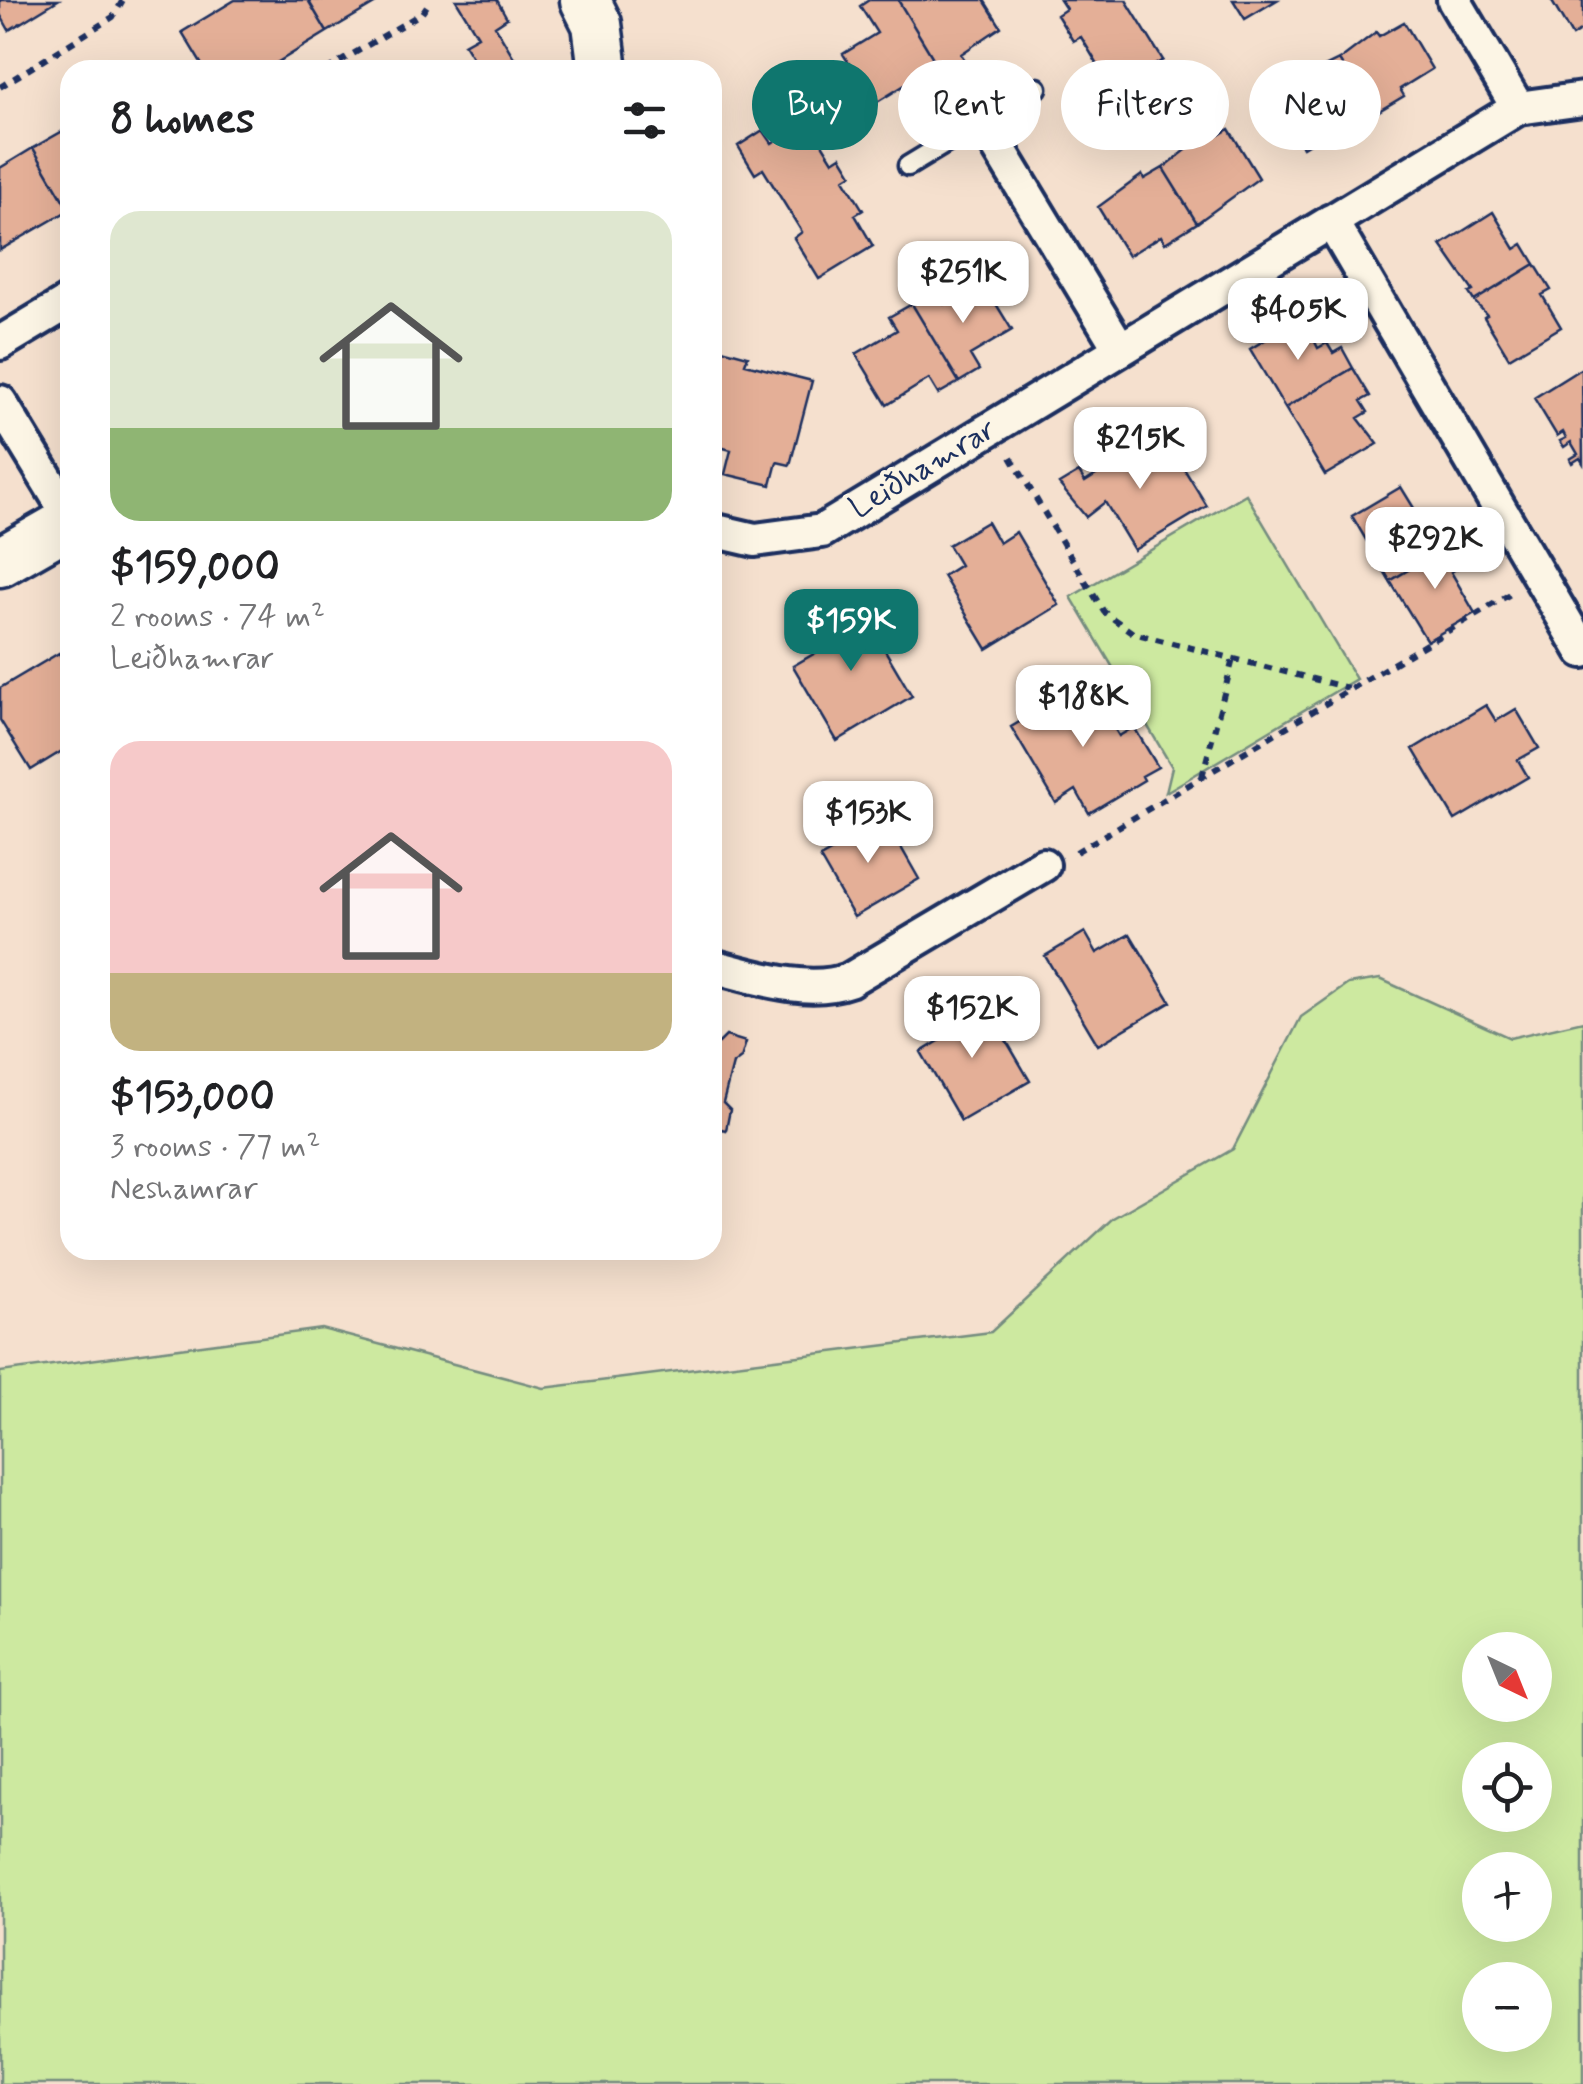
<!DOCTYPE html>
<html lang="en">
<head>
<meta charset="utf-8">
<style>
	:root { --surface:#fff; --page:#f6f6f6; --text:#202124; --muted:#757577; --accent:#0f766e }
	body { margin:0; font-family:Mynerve,sans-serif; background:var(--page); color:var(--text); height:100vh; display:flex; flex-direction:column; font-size:38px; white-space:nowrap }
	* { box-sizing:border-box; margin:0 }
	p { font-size:32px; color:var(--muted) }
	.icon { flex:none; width:55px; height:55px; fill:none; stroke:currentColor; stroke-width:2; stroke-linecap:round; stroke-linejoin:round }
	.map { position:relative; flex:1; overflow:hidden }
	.details { position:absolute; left:60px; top:60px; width:662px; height:1200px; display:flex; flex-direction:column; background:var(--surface); border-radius:30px; box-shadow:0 10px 40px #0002 }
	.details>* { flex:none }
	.top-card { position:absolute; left:752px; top:60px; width:680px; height:90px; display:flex; gap:20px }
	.needle { width:65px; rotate:137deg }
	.buttons { position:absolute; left:1462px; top:1632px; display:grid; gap:20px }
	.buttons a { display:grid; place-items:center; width:90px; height:90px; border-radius:50%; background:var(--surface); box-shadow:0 10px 40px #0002; font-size:50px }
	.price { position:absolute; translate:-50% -85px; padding:0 22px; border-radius:20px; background:#fff; color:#222; font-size:32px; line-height:65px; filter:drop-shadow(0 2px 5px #0008) }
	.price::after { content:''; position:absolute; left:50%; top:60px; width:30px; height:22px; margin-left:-15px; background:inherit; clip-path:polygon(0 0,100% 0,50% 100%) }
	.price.current { background:var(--accent); color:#fff }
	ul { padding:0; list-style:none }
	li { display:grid; align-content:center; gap:20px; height:530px; padding:0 50px }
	li span { display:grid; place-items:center; height:310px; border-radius:30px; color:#555 }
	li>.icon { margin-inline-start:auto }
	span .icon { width:180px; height:180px; fill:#fffc; stroke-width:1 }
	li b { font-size:42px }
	h2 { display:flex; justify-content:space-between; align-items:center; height:120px; padding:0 50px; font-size:42px }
	.pill { padding:0 35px; border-radius:45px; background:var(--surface); box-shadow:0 10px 40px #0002; font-size:35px; line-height:90px }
	.pill.current { background:var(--accent); color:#fff }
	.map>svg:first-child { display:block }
	.green { fill:#cde9a0; stroke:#748c7f; stroke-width:2.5; fill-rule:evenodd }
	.building { fill:#e4af97; stroke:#1b2f5e; stroke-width:2.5 }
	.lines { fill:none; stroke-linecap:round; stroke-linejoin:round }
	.lane-casing { stroke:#1b2f5e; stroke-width:25 }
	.street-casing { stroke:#1b2f5e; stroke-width:40 }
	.secondary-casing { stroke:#1b2f5e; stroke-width:55 }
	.path { stroke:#1b2f5e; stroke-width:6; stroke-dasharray:8 8; stroke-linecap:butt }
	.lane { stroke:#fcf5e5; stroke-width:18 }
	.street { stroke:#fcf5e5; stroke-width:32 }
	.secondary { stroke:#fcf5e5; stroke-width:48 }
	.labels { text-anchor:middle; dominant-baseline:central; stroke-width:8; stroke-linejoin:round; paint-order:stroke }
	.street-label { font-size:32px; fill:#1b2f5e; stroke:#fcf5e5 }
</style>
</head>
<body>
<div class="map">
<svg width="1583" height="2084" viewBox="0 0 1583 2084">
	<rect width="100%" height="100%" fill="#f5e0ce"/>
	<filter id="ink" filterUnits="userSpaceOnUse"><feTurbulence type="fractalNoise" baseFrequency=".01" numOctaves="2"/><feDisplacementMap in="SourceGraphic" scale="20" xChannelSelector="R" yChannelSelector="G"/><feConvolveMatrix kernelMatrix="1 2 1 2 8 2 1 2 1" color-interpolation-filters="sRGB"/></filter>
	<g filter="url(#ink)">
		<path class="green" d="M1246 494 1356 679 1166 792 1172 767 1071 597Z
			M1380 979 1510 1038 1583 1021V2084H0V1372L322 1329 544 1388 991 1332 1113 1218 1233 1149 1301 1017 1348 984ZM1480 1650H1535V1705H1480ZM1535 1760V1815H1480V1760ZM1480 1870H1535V1925H1480ZM1480 1980H1535V2035H1480Z"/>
		<path class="building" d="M0 0H58L9 30 0 14Z
			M235 0H308L327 32 265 70H205L182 32Z
			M308 0H381L327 32Z
			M456 0H497L507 18 495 26 516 61 501 70H480L464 44 478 36Z
			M869 0H898L948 83 924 96 916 82 905 85 874 104 843 54 877 33 860 6Z
			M898 0H984L1001 27 961 54 970 68 948 83Z
			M1060 0H1126L1163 60 1113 90 1081 37 1073 41 1057 15 1066 9Z
			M1233 0H1277L1245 19Z
			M1551 0H1583V29L1572 36Z
			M1404 22 1432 69 1400 89 1404 96 1372 115 1339 60 1376 32 1379 36Z
			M1339 60 1372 115 1340 135 1335 127 1303 147 1274 99 1300 84 1298 80Z
			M808 121 833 161 841 156 852 174 844 179 863 210 855 215 873 246 819 279 794 238 802 232 763 169 755 174 738 146 763 130 772 143 778 139 774 133 793 122 796 128Z
			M70 127V209L69 210 33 148Z
			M1229 129 1259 178 1197 223 1163 168 1199 140 1202 145Z
			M33 148 69 210 0 250V168Z
			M1163 168 1197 223 1165 243 1161 236 1128 256 1098 207 1142 175 1144 179Z
			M1493 212 1515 249 1523 244 1535 264 1474 301 1469 293 1473 291 1441 245Z
			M1535 264 1551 290 1542 295 1561 327 1509 358 1484 317 1487 315 1474 301Z
			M982 281 1012 330 970 355 979 370 959 382 912 304 935 290 944 304Z
			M912 304 959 382 938 394 929 379 887 405 856 354 897 330 889 317Z
			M1303 317 1318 348 1327 343 1333 353 1342 348 1353 368 1285 408 1250 349Z
			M722 349 748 356 745 364 812 381 790 465 777 462 771 485 725 474 731 450 712 445V419L723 378 714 376Z
			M1353 368 1370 396 1361 401 1368 412 1358 418 1378 444 1325 475 1285 408Z
			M1582 368 1583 463 1580 458 1572 463 1570 459 1578 454 1571 442 1564 447 1560 441 1566 438 1563 432 1557 436 1534 398Z
			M1162 433 1207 506 1134 550 1105 502 1086 517 1059 484 1079 472 1085 482Z
			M1401 487 1428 531 1444 521 1456 541 1390 581 1352 516Z
			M987 522 999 543 1016 532 1059 605 987 649 943 576 960 565 948 545Z
			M1456 541 1468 562 1451 572 1475 613 1427 641 1390 581Z
			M856 601 912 696 837 741 793 666 829 645 817 624Z
			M59 653 70 672V746L31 770 0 720V688Z
			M1087 682 1119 736 1134 727 1158 767 1142 776 1144 780 1089 813 1076 790 1056 803 1011 727Z
			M1486 705 1496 721 1516 709 1539 748 1518 760 1528 777 1455 820 1413 749Z
			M860 819 867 831 886 821 919 879 854 917 820 858 843 845 836 833Z
			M1085 932 1097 953 1130 934 1171 1002 1098 1045 1045 956Z
			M961 1002 973 1023 990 1013 1030 1081 961 1121 921 1052 939 1041 928 1022Z
			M726 1036 746 1042 741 1058 733 1064 723 1103 730 1110 726 1130 712 1127V1041L719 1043Z"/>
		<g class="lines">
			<g class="lane-casing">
				<path id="lane" d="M908 166 1037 88"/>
			</g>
			<g class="street-casing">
				<path id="street" d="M1454 0 1518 108
					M983 122 1120 349
					M1331 221 1583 651
					M0 343 70 301
					M0 402 70 517
					M712 530 755 540 822 531 1518 108 1583 99
					M712 966C755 977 807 995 849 980L1043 865"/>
			</g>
			<g class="secondary-casing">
				<path id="secondary" d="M585 0 597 24 603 70
					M0 562 70 522"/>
			</g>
			<path class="path" d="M326 70 422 13 431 0
				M0 87 113 17 123 0
				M1011 457 1104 612 1133 633 1348 688
				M1202 777 1233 659
				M1076 852 1512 593"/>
			<use href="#lane" class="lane"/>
			<use href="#street" class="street"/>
			<use href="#secondary" class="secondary"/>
		</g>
	</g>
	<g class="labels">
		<g class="street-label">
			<text transform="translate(923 469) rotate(-31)">Leiðhamrar</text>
		</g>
	</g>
</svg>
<div class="buttons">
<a><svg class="needle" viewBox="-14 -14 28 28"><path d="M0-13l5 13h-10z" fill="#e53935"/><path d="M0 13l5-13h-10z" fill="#757577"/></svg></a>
<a><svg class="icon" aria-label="locate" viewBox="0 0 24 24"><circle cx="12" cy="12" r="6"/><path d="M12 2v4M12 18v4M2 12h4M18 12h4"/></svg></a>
<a>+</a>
<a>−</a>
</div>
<b class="price" style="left:963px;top:326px">$251K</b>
<b class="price" style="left:1298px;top:363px">$405K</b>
<b class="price" style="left:1140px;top:492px">$215K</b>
<b class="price" style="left:1435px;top:592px">$292K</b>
<b class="price current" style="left:851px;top:674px">$159K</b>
<b class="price" style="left:1083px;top:750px">$188K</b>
<b class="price" style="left:868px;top:866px">$153K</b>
<b class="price" style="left:972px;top:1061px">$152K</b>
<div class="top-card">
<a class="pill current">Buy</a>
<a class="pill">Rent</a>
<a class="pill">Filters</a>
<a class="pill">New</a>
</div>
<section class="details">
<h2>8 homes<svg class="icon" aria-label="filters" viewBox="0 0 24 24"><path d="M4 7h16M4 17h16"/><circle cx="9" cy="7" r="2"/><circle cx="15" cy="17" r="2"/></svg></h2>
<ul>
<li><span style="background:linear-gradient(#dfe7d0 70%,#8fb573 0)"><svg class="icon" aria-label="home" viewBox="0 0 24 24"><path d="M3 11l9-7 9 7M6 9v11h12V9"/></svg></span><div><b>$159,000</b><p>2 rooms · 74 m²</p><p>Leiðhamrar</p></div></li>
<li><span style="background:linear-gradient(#f6c9c9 75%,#c2b280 0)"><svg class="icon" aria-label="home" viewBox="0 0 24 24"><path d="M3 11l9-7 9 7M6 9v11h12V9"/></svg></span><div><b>$153,000</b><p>3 rooms · 77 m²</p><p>Neshamrar</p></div></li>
</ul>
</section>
</div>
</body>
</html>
